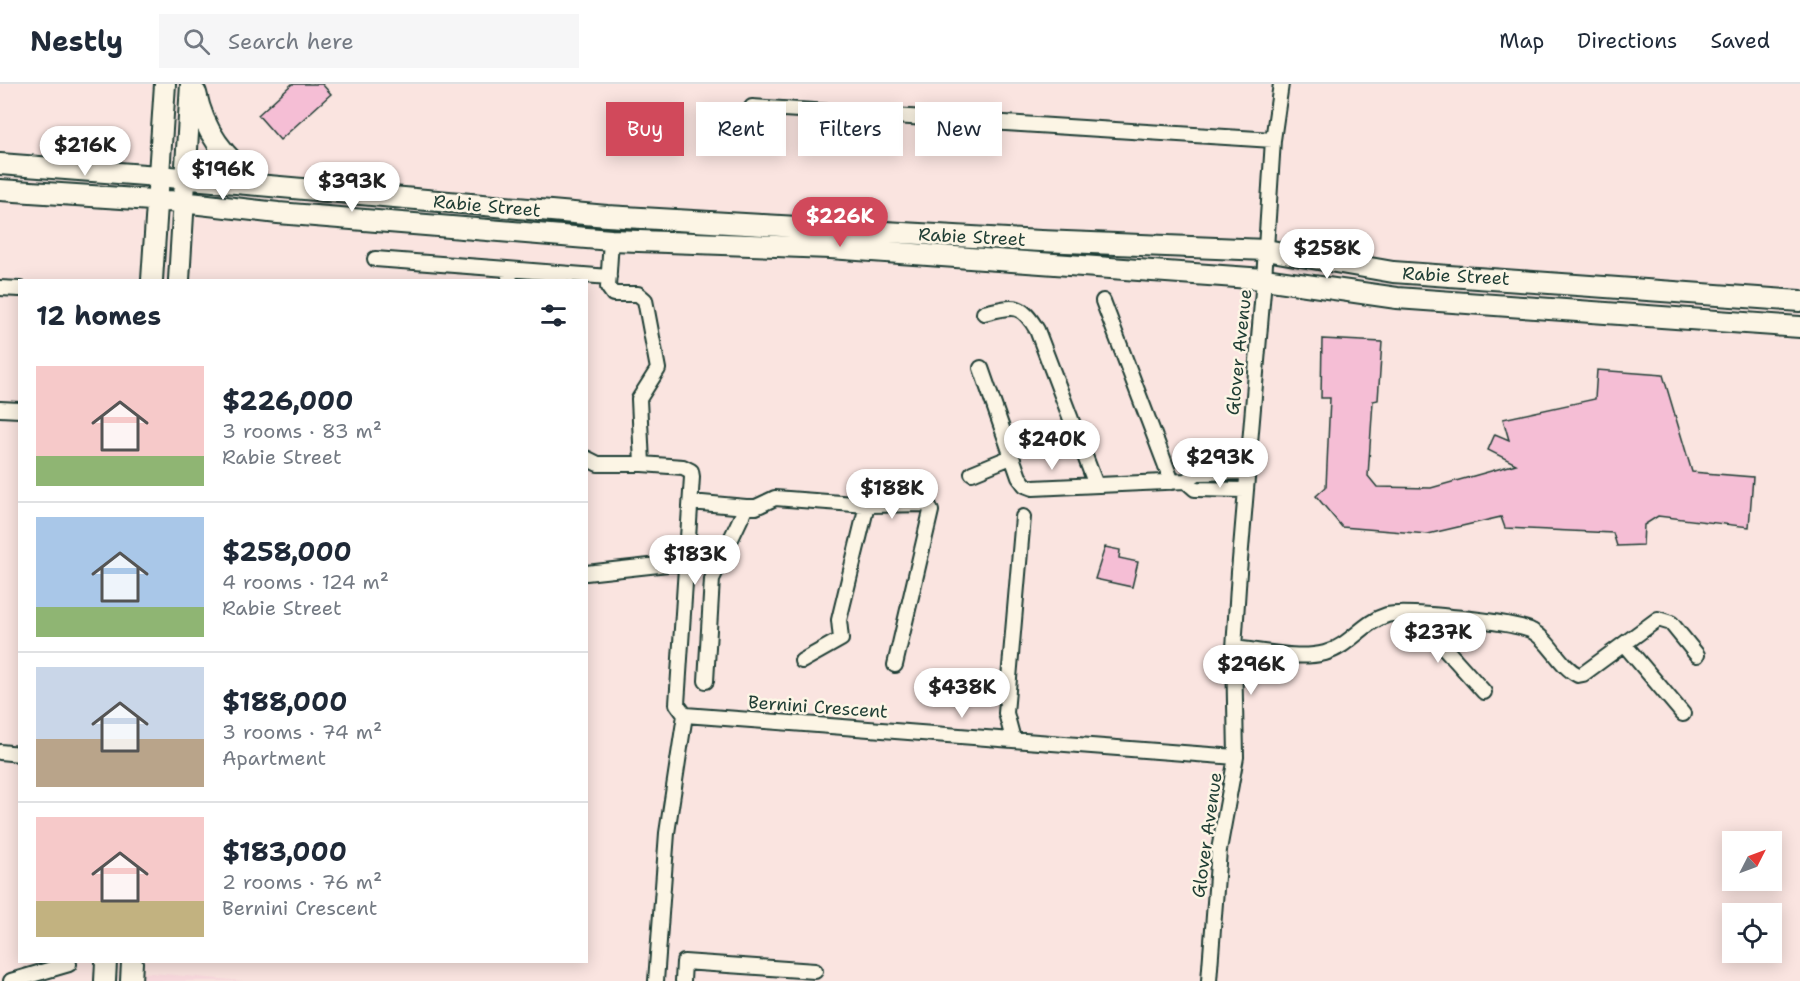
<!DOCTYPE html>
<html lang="en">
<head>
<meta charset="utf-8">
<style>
	:root { --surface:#fff; --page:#f6f6f7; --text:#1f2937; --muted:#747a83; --line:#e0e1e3; --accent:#d1495b }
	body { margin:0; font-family:"Shantell Sans",sans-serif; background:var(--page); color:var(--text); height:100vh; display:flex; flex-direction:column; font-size:22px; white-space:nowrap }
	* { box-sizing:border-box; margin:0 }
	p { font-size:20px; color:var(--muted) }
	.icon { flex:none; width:33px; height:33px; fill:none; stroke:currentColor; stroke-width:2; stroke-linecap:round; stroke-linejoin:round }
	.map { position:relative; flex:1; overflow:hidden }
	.panel { position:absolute; left:18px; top:195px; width:570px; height:684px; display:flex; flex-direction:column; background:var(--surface); border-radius:0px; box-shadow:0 3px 15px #0003 }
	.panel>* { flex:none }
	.hud { position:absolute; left:606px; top:18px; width:570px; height:54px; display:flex; gap:12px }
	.needle { width:39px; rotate:48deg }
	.buttons { position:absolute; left:1722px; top:747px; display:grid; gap:12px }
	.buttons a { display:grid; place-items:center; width:60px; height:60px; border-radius:0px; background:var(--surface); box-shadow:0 3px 15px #0003; font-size:30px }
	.price { position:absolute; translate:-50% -51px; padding:0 14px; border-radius:21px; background:#fff; color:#222; font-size:20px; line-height:39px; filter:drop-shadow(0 2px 3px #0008) }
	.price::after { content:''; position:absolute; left:50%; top:36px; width:18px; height:14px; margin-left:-9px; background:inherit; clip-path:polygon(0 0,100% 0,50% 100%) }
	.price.current { background:var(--accent); color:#fff }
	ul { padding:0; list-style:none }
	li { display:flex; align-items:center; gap:18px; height:150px; padding:0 18px }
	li+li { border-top:2px solid var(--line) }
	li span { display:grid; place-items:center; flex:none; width:168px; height:120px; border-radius:0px; color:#555 }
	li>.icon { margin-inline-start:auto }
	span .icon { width:72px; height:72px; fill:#fffc; stroke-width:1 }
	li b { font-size:26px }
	h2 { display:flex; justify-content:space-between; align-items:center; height:72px; padding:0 18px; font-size:26px }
	.tag { padding:0 21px; border-radius:0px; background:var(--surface); box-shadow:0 3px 15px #0003; font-size:21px; line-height:54px }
	.tag.current { background:var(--accent); color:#fff }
	header { display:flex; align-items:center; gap:36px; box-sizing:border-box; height:84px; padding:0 30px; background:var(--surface); border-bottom:2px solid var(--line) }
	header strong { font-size:28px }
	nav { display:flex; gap:33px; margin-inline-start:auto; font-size:21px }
	.search { width:420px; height:54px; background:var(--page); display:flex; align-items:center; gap:15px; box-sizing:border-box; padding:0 21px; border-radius:0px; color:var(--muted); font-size:22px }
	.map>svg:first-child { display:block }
	.built { fill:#f8d9dd }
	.building { fill:#f5bed5; stroke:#1f3d34; stroke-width:1.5 }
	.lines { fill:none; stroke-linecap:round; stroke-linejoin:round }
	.street-casing { stroke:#1f3d34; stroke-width:18 }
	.secondary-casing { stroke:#1f3d34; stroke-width:24 }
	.street { stroke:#fcf5e5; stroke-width:14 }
	.secondary { stroke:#fcf5e5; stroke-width:20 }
	.labels { text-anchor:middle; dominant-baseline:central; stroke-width:5; stroke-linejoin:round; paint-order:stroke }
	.street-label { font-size:18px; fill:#1f3d34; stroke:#fcf5e5 }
</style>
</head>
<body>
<header>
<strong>Nestly</strong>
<div class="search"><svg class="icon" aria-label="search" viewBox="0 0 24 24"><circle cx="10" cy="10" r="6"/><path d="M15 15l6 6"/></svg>Search here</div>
<nav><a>Map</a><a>Directions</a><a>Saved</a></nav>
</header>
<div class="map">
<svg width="1800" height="897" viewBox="0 0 1800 897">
	<rect width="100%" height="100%" fill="#fae4e0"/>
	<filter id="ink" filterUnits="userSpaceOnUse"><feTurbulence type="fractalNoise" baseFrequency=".0167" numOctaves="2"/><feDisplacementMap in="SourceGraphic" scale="12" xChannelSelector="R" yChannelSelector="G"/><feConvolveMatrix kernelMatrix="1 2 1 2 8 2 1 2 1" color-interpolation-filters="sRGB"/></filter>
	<g filter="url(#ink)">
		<path class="built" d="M140 888 243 897H139Z"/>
		<path class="building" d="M292 0H322L331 10 280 56 258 31Z
			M1322 255 1382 258 1378 316 1373 317 1368 392 1377 403 1431 404 1516 380 1488 366 1495 350 1509 356 1503 335 1595 315 1597 286 1663 291 1692 388 1753 393 1749 443 1658 432 1644 441 1643 461 1617 462 1613 449 1505 444 1501 433 1428 450 1342 443 1316 412 1326 403 1330 314H1321Z
			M1105 463 1120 466 1119 474 1138 478 1132 503 1095 495Z"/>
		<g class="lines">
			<g class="street-casing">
				<path id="street" d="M752 23 1273 56
					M611 156 608 203 613 210H638L645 216 658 285 639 315 642 380 683 383 691 387 692 393 677 620 685 631 667 749 656 897
					M375 175 507 185
					M510 196 507 185 609 193
					M0 204 20 205
					M1103 217 1172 398
					M984 229C1013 222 1021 218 1037 246L1096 401
					M981 284 1019 393 1025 401 1033 404 1186 397 1197 389 1247 388
					M0 325 20 326
					M586 374 598 380H642
					M972 389 1011 373
					M1186 397 1195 405 1245 406
					M691 418 746 423H756L775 414 867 421 928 420 931 427 895 581
					M586 489 686 478
					M1415 531 1484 608
					M1624 560 1683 630
					M1234 564C1263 567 1298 576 1325 569 1350 562 1363 538 1387 531 1405 526 1516 538 1532 547 1551 557 1559 582 1578 591L1583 590 1658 535 1671 539 1697 571
					M802 577 841 555 839 536 867 421
					M706 597 712 495 746 423
					M685 631 1236 673
					M1013 655 1006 629 1023 433
					M0 668 20 670
					M11 897 69 880
					M683 897 684 878 815 887
					M1209 897 1219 766 1236 673 1234 564 1239 488 1264 195 1273 56 1281 0"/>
			</g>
			<g class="secondary-casing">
				<path id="secondary" d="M196 9C204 49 228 79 262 101
					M0 80 158 92 607 132 1041 157 1266 166 1393 188 1800 217
					M0 106 182 118 278 129 611 156 830 164 1264 195 1397 214 1800 243
					M152 196 165 0
					M179 196 191 0
					M105 897 106 878
					M131 897 132 878"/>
			</g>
			<use href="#street" class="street"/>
			<use href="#secondary" class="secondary"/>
		</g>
	</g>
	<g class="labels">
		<g class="street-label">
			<text transform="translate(487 122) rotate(5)">Rabie Street</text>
			<text transform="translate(972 153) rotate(3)">Rabie Street</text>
			<text transform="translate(1456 192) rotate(3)">Rabie Street</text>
			<text transform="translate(1239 268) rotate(-84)">Glover Avenue</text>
			<text transform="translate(818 623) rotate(4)">Bernini Crescent</text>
			<text transform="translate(1207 751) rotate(-82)">Glover Avenue</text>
		</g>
	</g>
</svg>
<div class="buttons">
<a><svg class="needle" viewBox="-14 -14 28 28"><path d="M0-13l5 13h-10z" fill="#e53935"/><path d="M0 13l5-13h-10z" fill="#747a83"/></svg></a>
<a><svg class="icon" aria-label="locate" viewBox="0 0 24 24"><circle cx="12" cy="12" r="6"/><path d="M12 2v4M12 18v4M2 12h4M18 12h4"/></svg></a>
</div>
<b class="price" style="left:85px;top:93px">$216K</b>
<b class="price" style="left:223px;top:117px">$196K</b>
<b class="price" style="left:352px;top:129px">$393K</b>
<b class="price current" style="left:840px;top:164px">$226K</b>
<b class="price" style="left:1327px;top:196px">$258K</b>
<b class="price" style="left:1052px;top:387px">$240K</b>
<b class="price" style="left:1220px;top:405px">$293K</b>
<b class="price" style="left:892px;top:436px">$188K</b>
<b class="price" style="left:695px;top:502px">$183K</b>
<b class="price" style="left:1438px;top:580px">$237K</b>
<b class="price" style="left:1251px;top:612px">$296K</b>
<b class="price" style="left:962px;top:635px">$438K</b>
<div class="hud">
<a class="tag current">Buy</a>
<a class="tag">Rent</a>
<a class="tag">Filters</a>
<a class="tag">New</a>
</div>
<section class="panel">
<h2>12 homes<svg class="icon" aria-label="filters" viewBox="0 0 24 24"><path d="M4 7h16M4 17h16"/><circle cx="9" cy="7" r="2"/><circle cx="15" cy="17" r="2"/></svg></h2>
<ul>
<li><span style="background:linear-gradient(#f6c9c9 75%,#8fb573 0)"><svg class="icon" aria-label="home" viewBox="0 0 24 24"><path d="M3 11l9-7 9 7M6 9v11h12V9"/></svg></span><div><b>$226,000</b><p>3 rooms · 83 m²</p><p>Rabie Street</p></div></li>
<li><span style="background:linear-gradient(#a9c7e8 75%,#8fb573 0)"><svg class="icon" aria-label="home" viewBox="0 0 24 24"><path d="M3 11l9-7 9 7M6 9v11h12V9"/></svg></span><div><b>$258,000</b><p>4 rooms · 124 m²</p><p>Rabie Street</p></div></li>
<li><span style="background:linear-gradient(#c9d6e8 60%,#b9a48a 0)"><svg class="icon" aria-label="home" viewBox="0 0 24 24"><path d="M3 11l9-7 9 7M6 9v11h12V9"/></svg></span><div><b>$188,000</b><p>3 rooms · 74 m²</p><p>Apartment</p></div></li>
<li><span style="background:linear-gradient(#f6c9c9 70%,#c2b280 0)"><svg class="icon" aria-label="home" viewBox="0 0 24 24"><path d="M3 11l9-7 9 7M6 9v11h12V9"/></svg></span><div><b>$183,000</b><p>2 rooms · 76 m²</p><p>Bernini Crescent</p></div></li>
</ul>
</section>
</div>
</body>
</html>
